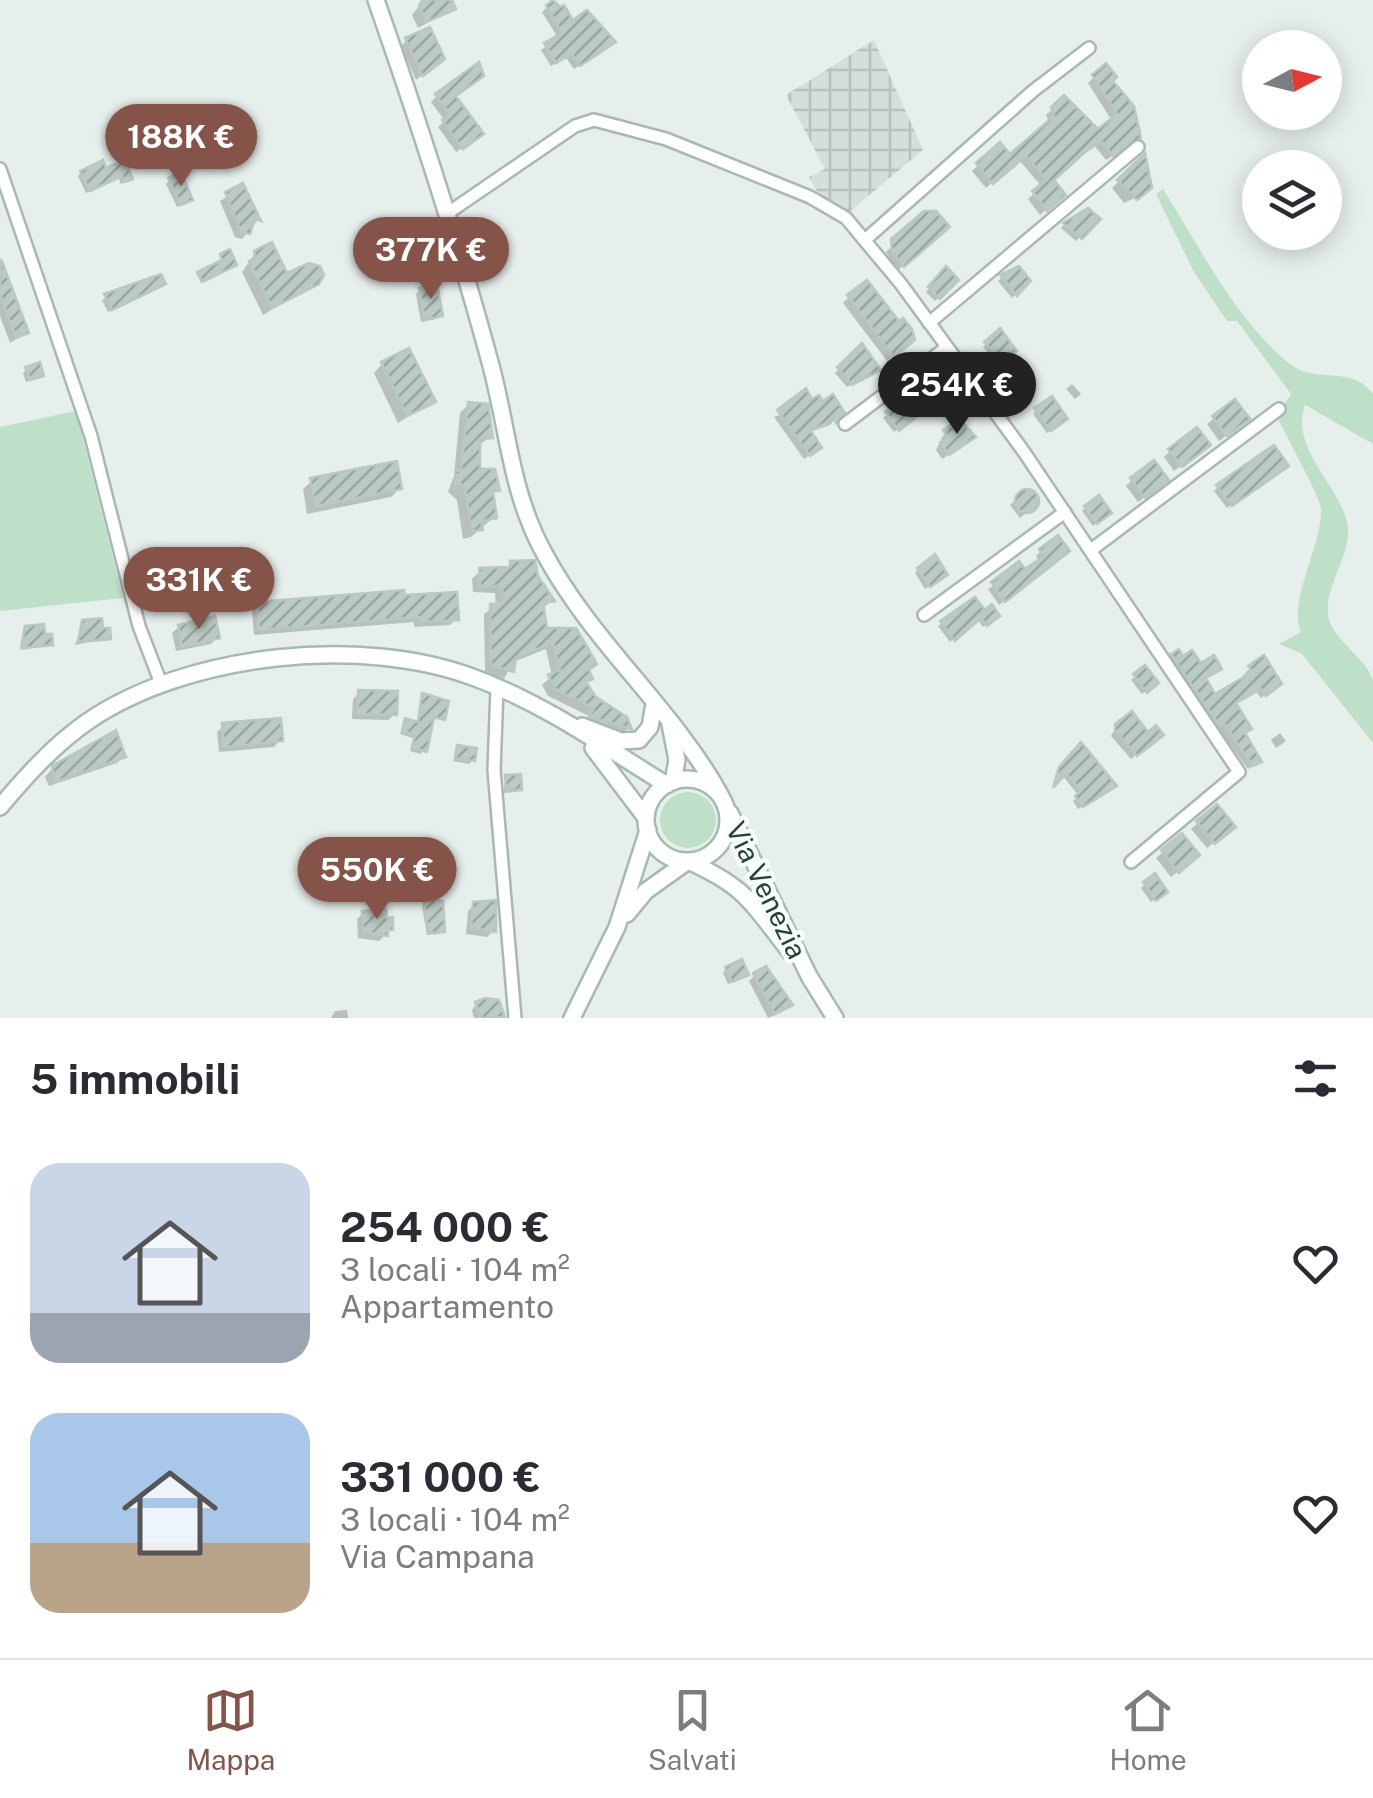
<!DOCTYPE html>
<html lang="it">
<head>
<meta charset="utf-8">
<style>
	:root { --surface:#fff; --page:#f2f2f3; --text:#2b2b33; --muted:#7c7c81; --line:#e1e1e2; --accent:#855347 }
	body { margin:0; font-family:"Public Sans",sans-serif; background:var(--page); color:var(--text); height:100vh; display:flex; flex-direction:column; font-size:38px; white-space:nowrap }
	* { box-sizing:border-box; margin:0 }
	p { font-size:32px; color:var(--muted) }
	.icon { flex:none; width:55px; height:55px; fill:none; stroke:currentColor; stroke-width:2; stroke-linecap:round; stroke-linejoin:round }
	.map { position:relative; height:1018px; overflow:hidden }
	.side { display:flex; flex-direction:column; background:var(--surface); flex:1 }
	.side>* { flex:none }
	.needle { width:65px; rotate:83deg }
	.controls { position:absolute; left:1242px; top:30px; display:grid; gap:20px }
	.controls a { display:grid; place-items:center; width:100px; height:100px; border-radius:50%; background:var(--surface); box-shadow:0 5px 25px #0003; font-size:50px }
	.price { position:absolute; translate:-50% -85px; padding:0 22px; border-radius:35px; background:var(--accent); color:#fff; font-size:32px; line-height:65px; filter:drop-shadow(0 2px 5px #0008) }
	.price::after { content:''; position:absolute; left:50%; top:60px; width:30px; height:22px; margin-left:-15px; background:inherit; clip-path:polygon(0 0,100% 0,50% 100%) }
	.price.current { background:#222; color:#fff }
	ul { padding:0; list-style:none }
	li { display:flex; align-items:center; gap:30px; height:250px; padding:0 30px }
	li span { display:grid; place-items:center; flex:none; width:280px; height:200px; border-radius:30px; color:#555 }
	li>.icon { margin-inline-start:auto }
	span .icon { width:120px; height:120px; fill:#fffc; stroke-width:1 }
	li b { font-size:42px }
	h2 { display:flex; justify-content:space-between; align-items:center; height:120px; padding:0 30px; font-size:42px }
	.tabs { display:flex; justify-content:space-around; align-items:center; height:140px; border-top:2px solid var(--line); background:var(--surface); font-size:28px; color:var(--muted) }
	.tabs a { display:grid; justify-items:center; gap:5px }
	.tabs .current { color:var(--accent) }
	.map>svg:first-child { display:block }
	.industrial { fill:url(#industrial-grid) }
	.grass { fill:#bfe0c8 }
	.shadow { fill:#0003 }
	.building { fill:url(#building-hatch); stroke:#b8c9c2; stroke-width:2.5 }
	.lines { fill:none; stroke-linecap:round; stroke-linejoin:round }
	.street-casing { stroke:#a8b8b2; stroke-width:16 }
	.secondary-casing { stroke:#a4bbb3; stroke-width:20 }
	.street { stroke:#fff; stroke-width:11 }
	.secondary { stroke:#fff; stroke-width:15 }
	.labels { text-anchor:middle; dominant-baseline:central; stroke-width:9; stroke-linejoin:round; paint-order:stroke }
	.street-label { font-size:28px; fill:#24423a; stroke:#f7fbf9 }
</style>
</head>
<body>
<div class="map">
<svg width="1373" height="1018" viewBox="0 0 1373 1018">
	<defs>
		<pattern id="industrial-grid" width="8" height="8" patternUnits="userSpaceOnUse" patternTransform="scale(2.5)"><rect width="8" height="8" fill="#d4dfda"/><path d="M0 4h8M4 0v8" fill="none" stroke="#b6c1bc"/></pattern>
		<pattern id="building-hatch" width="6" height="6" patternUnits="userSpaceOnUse" patternTransform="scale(2.5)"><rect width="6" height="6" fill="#bbcac4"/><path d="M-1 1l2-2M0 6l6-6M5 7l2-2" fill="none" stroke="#98a6a0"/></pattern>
	</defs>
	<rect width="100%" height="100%" fill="#e6efeb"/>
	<path class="industrial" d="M874 40 923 150 848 213 821 198 809 177 825 169 786 95Z"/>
	<path class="grass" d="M1163 189C1200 247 1235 320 1290 364 1316 385 1352 364 1373 394V444L1305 405C1291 446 1331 477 1345 515 1359 550 1321 584 1329 619 1335 642 1367 658 1373 681 1373 699 1373 724 1373 743L1302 654 1279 644 1301 632C1287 601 1323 545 1321 508 1321 498 1284 433 1277 416L1291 394 1237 321H1227L1194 272 1156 194Z
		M76 411 123 598 0 611V427Z
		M660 820a28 28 0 1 1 56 0a28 28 0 1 1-56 0Z"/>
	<path class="shadow" d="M424 0H449L453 9 418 28 412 15Z
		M547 7 573 24 608 47 574 69 566 58 551 66 541 50 558 38 542 12Z
		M407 40 436 65 416 80 401 46Z
		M1105 67 1132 144 1106 160 1094 145 1051 180 1063 195 1040 215 1028 199 1042 187 1019 160 986 188 972 171 1000 146 1010 157 1049 123 1046 115 1064 99 1097 133 1112 121 1088 83Z
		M437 96 454 97 475 139 456 152 438 127 445 121 431 102Z
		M171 123 199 131 173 147 164 129Z
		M1143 158V194L1124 203 1112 188Z
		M124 163 127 181 121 184 118 177 86 193 78 176 81 173Z
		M170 180 190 199 187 203 177 207 166 184Z
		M242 187 258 220 242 239 235 237 220 201Z
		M925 214 941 233 897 271 886 252Z
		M1097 219 1076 241 1061 228 1064 225Z
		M255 253 285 276 320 280 263 315 242 272Z
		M0 263 26 333 10 343 0 316Z
		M946 270 956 280 935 301 926 292Z
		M1006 274 1028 281 1012 298 998 281Z
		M163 284 108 312 102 300 130 285 132 290Z
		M420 290 440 315 436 319 421 322 416 294Z
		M849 297 906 345 887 361 843 303Z
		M999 332 1014 350 998 364 983 347Z
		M862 346 874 373 847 387 835 373Z
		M382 364 433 401 398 423 374 373Z
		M27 369 41 375 26 382 23 373Z
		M1072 384 1081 394 1075 399 1066 389Z
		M905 400 912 419 894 432 883 418Z
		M1234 402 1241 425 1219 441 1207 424Z
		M812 403 841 412 830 425 809 432 814 452 804 459 774 417Z
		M469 404 490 437 478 446 477 472 497 490 491 496 494 517 471 537 463 539 457 500 448 492 454 476 460 413Z
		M1036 410 1062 422 1047 433 1033 414Z
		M945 432 967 443 942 459 936 450Z
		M1170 451H1201L1174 471 1164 457Z
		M1282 469 1227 508 1214 491 1218 487Z
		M1132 480 1159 486 1138 502 1126 486Z
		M312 481 400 488 391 497 307 514 303 489Z
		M1028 490 1038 503 1020 518 1010 505Z
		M1085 508 1105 516 1093 526 1082 511Z
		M1041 551 1061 555 999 605 988 589 1039 562 1036 556Z
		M511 563 536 577 552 601 541 609 544 631 587 671 590 678 584 684 594 699 630 727 623 733 614 736 583 725 589 716 548 696 542 685 552 676 546 649 513 662 504 679 485 672 484 614 496 606 495 593 473 592 472 579 480 571 504 570Z
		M918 570 942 578 925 589 915 573Z
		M402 598 456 619 450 625 414 627V622L254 635 252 611 258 604Z
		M974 600 994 619 983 627 977 619 950 642 938 626Z
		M83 622 101 631 108 638 75 645Z
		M179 627 217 637 211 644 176 651 172 633Z
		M27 628 43 637 51 644 23 650Z
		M1172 656 1203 679 1214 697 1248 676 1246 672 1264 658 1274 688 1261 698 1256 691 1234 704 1254 765 1248 769 1168 660Z
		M1145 668 1156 683 1142 694 1131 680Z
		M359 693 395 714 388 720 352 719 353 699Z
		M423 696 442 718 431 720 421 754 410 751 413 738 400 734 406 721 416 724Z
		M223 726 280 740 274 747 219 752 217 732Z
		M1117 726 1155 740 1131 759 1111 736Z
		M115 733 123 757 117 763 49 786 45 777 51 770Z
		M1280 733 1286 741 1276 748 1271 740Z
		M1081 746 1111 789 1078 809 1073 801 1079 796 1062 775 1053 784 1056 773Z
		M458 748 473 760 469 764 453 761Z
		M506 778 519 789 516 792 503 793Z
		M1216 807 1226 833 1207 848 1191 829Z
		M1182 836 1191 861 1171 877 1156 858Z
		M1154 877 1161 895 1151 902 1141 888Z
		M425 903 443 931 439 934 427 935 422 906Z
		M474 905 493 931 487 937 466 934 468 911Z
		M363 913 384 920 391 929 379 941 358 938 357 919Z
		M726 969 742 978 728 984 723 973Z
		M755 975 789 1005 783 1011 768 1018 749 981Z
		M476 1005 503 1016 474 1018 472 1010Z
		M347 1010 348 1018H331L335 1011Z"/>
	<path class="building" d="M423 0H452L456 9 426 22 419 5Z
		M553 0 560 7 564 5 573 20 587 10 616 42 580 66 572 54 556 63 544 43 562 33 546 5Z
		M430 27 445 59 423 76 405 38Z
		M479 62 484 76 456 96 484 134 463 149 442 120 450 114 435 94Z
		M1106 63 1117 77 1113 81 1134 106 1141 138 1113 156 1101 141 1084 153 1054 180 1066 195 1047 211 1032 191 1047 180 1026 156 993 184 976 163 1000 142 1010 154 1054 116 1051 107 1064 95 1098 129 1117 114 1092 75Z
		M192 109 202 131 180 142 169 121Z
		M1145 153 1152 188 1137 200 1117 180Z
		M103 160 106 168 125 160 133 179 125 182 122 176 90 191 80 171Z
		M181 172 193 200 181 205 168 178Z
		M243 183 261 221 255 218 250 234 241 232 225 192Z
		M1088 208 1101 219 1082 239 1063 223Z
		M924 211H936L950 227 904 267 892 251 891 239Z
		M272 242 287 273 309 263 320 266 324 275 319 284 272 308 249 261 255 258 254 251Z
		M230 249 237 265 202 282 197 272 222 260 220 254Z
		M1 259 29 333 16 338 0 294Z
		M946 266 959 280 940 299 928 287Z
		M1019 266 1031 281 1017 296 1000 275Z
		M161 274 166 284 112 310 104 294Z
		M867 280 899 321 903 318 912 329 915 340 894 357 847 295Z
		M437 284 443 316 425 320 419 288Z
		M1000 328 1017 351 1003 363 984 342Z
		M862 343 881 370 852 385 837 367Z
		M409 348 436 402 407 416 381 362Z
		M40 362 44 376 30 380 25 367Z
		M806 388 812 399 819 395 823 401 833 394 845 413 836 423 834 419 811 431 822 448 810 456 777 410Z
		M1052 396 1068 419 1051 431 1034 408Z
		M905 397 919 415 899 431 885 412Z
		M1235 399 1250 419 1227 436 1212 416Z
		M468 402 488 404 493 438 480 439V469H495L500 491H493L497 518 481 521 483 530 472 531 465 491 461 484H455L456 470 461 471Z
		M960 419 976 437 949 455 940 442 948 437 943 430Z
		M1197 427 1211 445 1182 467 1168 449Z
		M1274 445 1289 466 1232 506 1216 485Z
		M1154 460 1169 480 1145 498 1130 478Z
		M397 461 402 489 316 506 310 478Z
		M1015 501a12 12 0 1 1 24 0a12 12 0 1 1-24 0Z
		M1099 495 1112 513 1097 524 1084 506Z
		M1058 535 1070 551 1005 602 991 582 1019 561 1025 569 1044 556 1039 549Z
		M935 554 948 575 930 587 917 568Z
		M535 560 538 576 555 601 543 603 547 628H576L597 664 589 670 593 679 586 682 596 697 627 717 632 729 589 717 594 708 555 689 548 675 560 670 553 643 516 657 514 672 491 665 490 604 503 603 502 586H480L479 568 510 567V561Z
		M404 590V595L457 592 459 620 420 622 419 617 259 630 257 602Z
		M975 597 985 610 992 604 1000 616 987 626 981 618 955 641 940 621Z
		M215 616 220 638 182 647 178 625Z
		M102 618 103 628H110L111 639 78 642 82 620Z
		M44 624 45 634H52L53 645 21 648 25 626Z
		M1179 649 1183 656 1192 650 1201 663 1214 655 1222 669 1206 678 1215 694 1242 678 1251 670 1248 666 1264 655 1282 684 1266 696 1261 689 1236 703 1252 729 1245 733 1262 762 1253 766 1223 722 1219 725 1171 654Z
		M1145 665 1159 683 1147 693 1133 674Z
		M358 690 398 691 397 715 358 714Z
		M422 693 449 701 445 720 434 717 427 752 412 748 415 735 402 731 405 718 418 722Z
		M1132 711 1148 732 1156 725 1164 735 1137 756 1115 730V724Z
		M281 718 283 741 224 747 222 723Z
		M116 730 126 757 55 782 52 766Z
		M1081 742 1117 786 1083 807 1075 796 1081 791 1066 774 1053 788 1059 767Z
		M457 745 477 748 475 761 455 758Z
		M521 774 522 790 506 791 505 775Z
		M1217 804 1236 827 1215 844 1196 821Z
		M1182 833 1200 855 1179 873 1161 850Z
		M1155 873 1168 892 1156 901 1143 882Z
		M434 899 443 901 445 932 430 933 426 921 424 900Z
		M496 900V932L471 928 473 902Z
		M386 909 387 918 393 917V930H388V936L363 932 362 911Z
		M742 959 749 975 732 982 725 967Z
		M766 966 793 1005 775 1014 753 973Z
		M485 998 499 1000 505 1017 481 1018 475 1002Z"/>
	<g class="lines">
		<g class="street-casing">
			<path id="street" d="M0 169 91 436 139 626 162 686
				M448 213 575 126 594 120 666 139 810 197 846 218 901 284 1024 452 1239 772 1131 862
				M866 239 1033 91 1089 48
				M929 323 1138 147
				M845 424 946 348
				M1091 550 1279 409
				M924 615 1065 512
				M497 688 494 770 515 1018"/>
		</g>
		<g class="secondary-casing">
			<path id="secondary" d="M376 0C418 120 457 240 490 362 508 427 510 490 543 551 591 642 672 707 721 796
				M670 724 677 760 673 782
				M582 726 621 741 639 740 650 727 654 704
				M593 748 646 818
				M646 820a41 41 0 1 1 82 0a41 41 0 1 1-82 0Z
				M0 807C26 776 54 745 87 722 187 653 362 635 475 678 543 703 605 747 667 785
				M730 813 809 976 835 1018
				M688 861C748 888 752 904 790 952
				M627 914 646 891 688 861
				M572 1018 617 927 648 830"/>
		</g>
		<use href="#street" class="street"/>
		<use href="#secondary" class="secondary"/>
	</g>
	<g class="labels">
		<g class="street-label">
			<text transform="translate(767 890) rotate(64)">Via Venezia</text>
		</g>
	</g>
</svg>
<div class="controls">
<a><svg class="needle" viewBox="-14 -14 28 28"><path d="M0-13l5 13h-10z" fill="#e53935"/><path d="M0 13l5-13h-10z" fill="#7c7c81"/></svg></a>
<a><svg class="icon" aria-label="layers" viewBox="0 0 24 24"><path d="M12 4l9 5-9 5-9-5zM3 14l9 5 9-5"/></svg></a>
</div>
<b class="price" style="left:181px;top:189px">188K €</b>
<b class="price" style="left:431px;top:302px">377K €</b>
<b class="price current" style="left:957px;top:437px">254K €</b>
<b class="price" style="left:199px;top:632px">331K €</b>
<b class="price" style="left:377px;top:922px">550K €</b>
</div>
<section class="side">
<h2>5 immobili<svg class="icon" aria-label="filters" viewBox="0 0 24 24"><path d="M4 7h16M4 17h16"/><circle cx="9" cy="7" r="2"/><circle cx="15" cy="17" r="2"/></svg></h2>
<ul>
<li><span style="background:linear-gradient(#c9d6e8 75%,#9aa5b1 0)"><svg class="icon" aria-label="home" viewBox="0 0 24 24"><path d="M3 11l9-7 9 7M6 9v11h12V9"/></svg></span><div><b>254 000 €</b><p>3 locali · 104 m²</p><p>Appartamento</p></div><svg class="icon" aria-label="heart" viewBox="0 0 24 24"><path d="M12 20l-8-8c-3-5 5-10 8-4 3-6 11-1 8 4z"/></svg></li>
<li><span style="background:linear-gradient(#a9c7e8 65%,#b9a48a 0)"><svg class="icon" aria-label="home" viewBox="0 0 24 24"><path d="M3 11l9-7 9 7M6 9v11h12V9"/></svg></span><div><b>331 000 €</b><p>3 locali · 104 m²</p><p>Via Campana</p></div><svg class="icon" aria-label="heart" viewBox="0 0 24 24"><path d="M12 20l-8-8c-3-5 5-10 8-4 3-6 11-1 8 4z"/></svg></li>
</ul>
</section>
<nav class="tabs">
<a class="current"><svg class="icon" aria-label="map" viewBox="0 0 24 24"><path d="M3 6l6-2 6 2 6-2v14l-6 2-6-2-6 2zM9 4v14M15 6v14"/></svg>Mappa</a>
<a><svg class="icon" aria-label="saved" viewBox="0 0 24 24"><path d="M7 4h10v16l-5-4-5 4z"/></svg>Salvati</a>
<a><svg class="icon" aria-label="home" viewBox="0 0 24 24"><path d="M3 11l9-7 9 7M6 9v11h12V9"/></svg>Home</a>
</nav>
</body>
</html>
